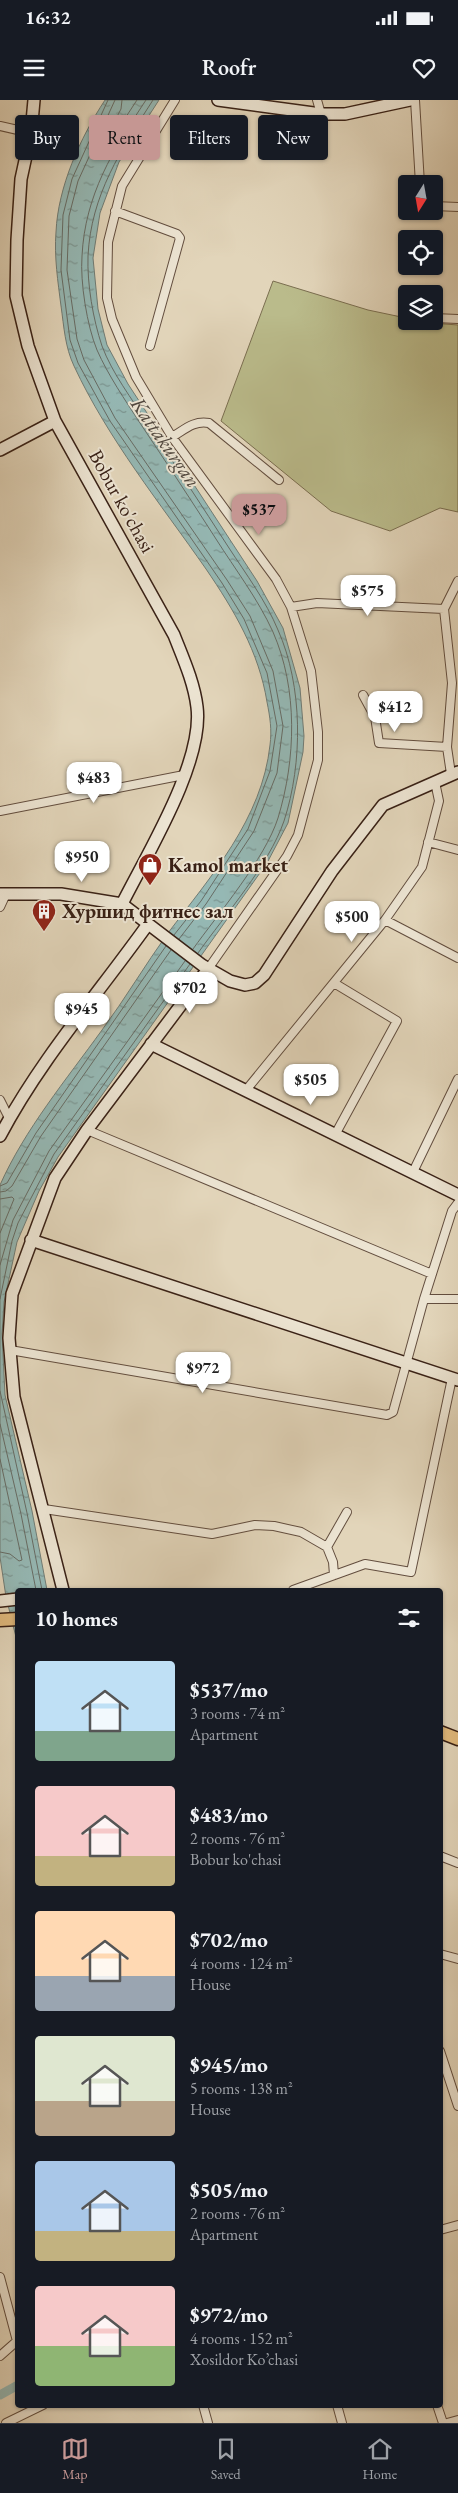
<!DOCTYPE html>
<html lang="en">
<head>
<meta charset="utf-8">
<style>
	:root { --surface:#171b24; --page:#20242c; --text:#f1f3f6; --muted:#9ea1a6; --line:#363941; --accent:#c59692 }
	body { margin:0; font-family:"EB Garamond",serif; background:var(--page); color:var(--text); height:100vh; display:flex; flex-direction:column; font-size:19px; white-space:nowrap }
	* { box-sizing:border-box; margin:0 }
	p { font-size:16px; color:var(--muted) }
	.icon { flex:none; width:28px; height:28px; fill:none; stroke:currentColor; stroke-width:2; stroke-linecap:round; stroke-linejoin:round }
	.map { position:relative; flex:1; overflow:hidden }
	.details { position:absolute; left:15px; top:1488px; width:428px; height:820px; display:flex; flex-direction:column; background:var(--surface); border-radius:5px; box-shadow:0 1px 4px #0004 }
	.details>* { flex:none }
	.banner { position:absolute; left:15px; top:15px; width:429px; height:45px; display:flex; gap:10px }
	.needle { width:32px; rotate:191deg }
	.tools { position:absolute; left:398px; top:75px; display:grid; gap:10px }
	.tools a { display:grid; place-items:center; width:45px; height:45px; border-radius:5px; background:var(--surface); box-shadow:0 1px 4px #0004; font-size:25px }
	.price { position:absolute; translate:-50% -42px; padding:0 11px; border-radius:10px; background:#fff; color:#222; font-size:16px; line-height:32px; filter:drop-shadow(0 1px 2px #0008) }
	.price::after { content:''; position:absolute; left:50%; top:30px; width:15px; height:11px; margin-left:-8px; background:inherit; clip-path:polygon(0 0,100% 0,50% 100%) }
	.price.selected { background:var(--accent); color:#111 }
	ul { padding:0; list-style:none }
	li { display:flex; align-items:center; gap:15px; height:125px; padding:0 20px }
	li span { display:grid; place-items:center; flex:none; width:140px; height:100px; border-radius:5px; color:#555 }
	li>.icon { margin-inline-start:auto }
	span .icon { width:60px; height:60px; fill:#fffc; stroke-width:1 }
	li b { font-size:21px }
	h2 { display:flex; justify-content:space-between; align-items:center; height:60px; padding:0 20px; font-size:21px }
	.chip { padding:0 18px; border-radius:5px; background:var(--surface); box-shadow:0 1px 4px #0004; font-size:18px; line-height:45px }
	.chip.selected { background:var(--accent); color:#111 }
	.status { display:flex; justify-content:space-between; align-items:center; height:35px; padding:0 25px; background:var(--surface); direction:ltr }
	.status svg { height:14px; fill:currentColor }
	header { display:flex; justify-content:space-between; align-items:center; height:65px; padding:0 20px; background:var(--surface); font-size:22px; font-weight:600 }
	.dock { display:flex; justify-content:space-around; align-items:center; height:70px; border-top:1px solid var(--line); background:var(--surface); font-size:14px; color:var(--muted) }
	.dock a { display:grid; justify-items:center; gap:2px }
	.dock .selected { color:var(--accent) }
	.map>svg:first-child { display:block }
	.green { fill:#babb8b; stroke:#7a6e50 }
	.water { fill:url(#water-ripples); stroke:#707c75 }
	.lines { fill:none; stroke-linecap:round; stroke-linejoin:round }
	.shore { stroke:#676c65; stroke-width:1 }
	.canal { stroke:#95b8b4; stroke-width:9 }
	.street-casing { stroke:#634e3f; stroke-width:10 }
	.secondary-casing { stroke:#392116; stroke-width:14 }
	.primary-casing { stroke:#392116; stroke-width:15 }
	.street { stroke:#ece4d2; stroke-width:8 }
	.secondary { stroke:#ece4d2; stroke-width:11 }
	.primary { stroke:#e1ba7d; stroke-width:12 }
	.labels { text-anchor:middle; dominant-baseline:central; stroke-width:4; stroke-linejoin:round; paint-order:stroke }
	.street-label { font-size:20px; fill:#392116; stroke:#ece4d2 }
	.poi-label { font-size:20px; font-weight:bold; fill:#392116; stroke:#ece4d2; text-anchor:start }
	.water-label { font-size:21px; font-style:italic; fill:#50473e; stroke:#ece4d2 }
</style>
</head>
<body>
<div class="status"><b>16:32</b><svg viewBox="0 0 49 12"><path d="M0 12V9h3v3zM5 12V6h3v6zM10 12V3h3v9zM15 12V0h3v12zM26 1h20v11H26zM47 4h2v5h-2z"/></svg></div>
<header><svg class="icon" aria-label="menu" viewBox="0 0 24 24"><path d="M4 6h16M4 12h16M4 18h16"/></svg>Roofr<svg class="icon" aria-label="heart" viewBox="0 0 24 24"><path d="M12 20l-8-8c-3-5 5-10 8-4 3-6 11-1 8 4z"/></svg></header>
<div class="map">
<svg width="458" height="2323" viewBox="0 0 458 2323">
	<defs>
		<pattern id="water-ripples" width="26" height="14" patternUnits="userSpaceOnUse" patternTransform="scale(1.25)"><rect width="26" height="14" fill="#95b8b4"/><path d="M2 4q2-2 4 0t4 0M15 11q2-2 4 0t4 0" fill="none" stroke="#7b9591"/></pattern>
	</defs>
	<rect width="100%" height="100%" fill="#e2d5ba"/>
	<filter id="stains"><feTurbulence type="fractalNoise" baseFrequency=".004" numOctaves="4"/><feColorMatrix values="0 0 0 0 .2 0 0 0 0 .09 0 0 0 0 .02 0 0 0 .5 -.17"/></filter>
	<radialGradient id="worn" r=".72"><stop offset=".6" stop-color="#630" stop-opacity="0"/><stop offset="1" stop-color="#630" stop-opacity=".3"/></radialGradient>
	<path class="green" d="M273 181 368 210 406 218V221L458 225V412L440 408 390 431 331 411 221 321Z"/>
	<path class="water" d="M105 0H159L119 62 100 113 93 158 98 209 107 245 128 284 257 481 283 528 300 588 304 636 303 652 288 723 267 763 58 1057 39 1091 17 1142 4 1202 2 1234 5 1295 32 1411 47 1490H18L17 1541 6 1497 0 1457V1085C25 1029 66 980 102 930 125 899 145 865 168 833 211 776 262 719 270 645 272 630 270 617 267 602 259 552 234 510 206 469 160 403 108 339 74 266 65 247 64 227 61 206 58 182 54 157 56 132 58 87 80 38 105 0Z"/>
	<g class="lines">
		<path class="shore" d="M108 0 72 79 63 115 61 170 70 240 78 263 110 321 222 483 244 519 267 573 277 626 270 671 248 729 201 801 174 835
			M115 0 78 81 69 116 67 170 77 239 84 260 115 318 227 480 250 516 273 571 283 626 277 673 254 731 206 804 179 839
			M122 0 121 9 101 47 102 50 105 49 137 0
			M146 0C113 50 85 95 82 156 80 182 87 226 97 250 108 275 125 300 140 323 166 362 191 400 216 439 235 469 258 499 273 532 298 589 296 659 278 718 265 759 218 814 193 849
			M153 0C121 50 91 95 88 156 87 184 93 219 102 246 112 273 132 299 148 324 175 365 202 406 229 448 246 474 266 501 278 530 303 586 303 663 284 721 269 765 225 815 198 853
			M0 1086 7 1083 36 1033 166 846
			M0 1092 6 1091 12 1086 41 1036 171 850
			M0 1099 12 1097 14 1099 0 1133
			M0 1165 13 1120 49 1051 185 861
			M0 1199 12 1141 18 1123 54 1054 190 864
			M0 1291 27 1413 42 1490
			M0 1324 21 1414 36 1490
			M0 1359 22 1460 19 1461 10 1454 0 1452"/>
		<path class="canal" d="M0 2295 18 2285"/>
		<g class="street-casing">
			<path id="street" d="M175 0 122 86 108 142 107 198 112 219 136 277 172 337 276 479 291 507 311 571 318 632V660L298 735 287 756 208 869
				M317 0 321 14
				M415 0 420 84
				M0 26 31 33
				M434 106 458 107
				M115 111 177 134 180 138 150 246
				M434 218 458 219
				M172 337C184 330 194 320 209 323L279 380
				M291 507 317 503 444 509
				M363 595 375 617 379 643 447 647
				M451 674 447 647 452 583 444 509 458 481
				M0 711 184 675
				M428 742 458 750
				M0 807 6 794
				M385 820 458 858
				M334 883 397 921 336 1033
				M247 989 385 820 422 767 439 701 435 682
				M0 1000 9 1018
				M87 1030 432 1174
				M413 1072 458 979
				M424 1199H458
				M10 1250 387 1315 393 1312 424 1199 452 1111 458 1103
				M44 1409 212 1434 255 1425 274 1426 301 1432 327 1447 333 1462 334 1475
				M327 1447 347 1412
				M293 1490 365 1464 411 1472 452 1278
				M440 1756 458 1763
				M440 1854 458 1859
				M440 1951 458 2006
				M440 2130 458 2125
				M0 2177 17 2241 0 2256
				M203 2305 208 2323
				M337 2305 342 2323
				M437 2305 443 2323
				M6 2323 43 2305
				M447 2323 458 2320"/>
		</g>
		<g class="secondary-casing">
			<path id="secondary" d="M34 0 31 33 21 79 17 140 16 196 28 246 55 321 174 535C183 558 194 582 197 607 204 662 147 754 122 804
				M218 0 321 14H345L410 0
				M0 350 55 321
				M0 794H61L122 804 202 865 230 881 245 885 255 883 264 875 332 771 383 705 458 672
				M151 944 458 1095
				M0 1036C40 960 98 894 148 824
				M31 1140 458 1280
				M63 1490 14 1297 9 1238 12 1194 55 1078 87 1030 208 869
				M0 1501 18 1499"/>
		</g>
		<g class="primary-casing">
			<path id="primary" d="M0 1520 18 1519
				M440 1632 458 1639"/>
		</g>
		<use href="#street" class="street"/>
		<use href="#secondary" class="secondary"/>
		<use href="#primary" class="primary"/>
	</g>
	<defs>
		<g id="shop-pin" transform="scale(1.25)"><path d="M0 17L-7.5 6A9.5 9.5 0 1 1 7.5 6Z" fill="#8f2418" stroke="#ece4d2"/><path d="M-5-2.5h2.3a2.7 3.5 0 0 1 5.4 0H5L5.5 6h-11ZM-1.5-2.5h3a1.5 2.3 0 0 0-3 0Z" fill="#fff"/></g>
		<g id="building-pin" transform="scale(1.25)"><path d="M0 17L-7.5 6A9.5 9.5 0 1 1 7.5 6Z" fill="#8f2418" stroke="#ece4d2"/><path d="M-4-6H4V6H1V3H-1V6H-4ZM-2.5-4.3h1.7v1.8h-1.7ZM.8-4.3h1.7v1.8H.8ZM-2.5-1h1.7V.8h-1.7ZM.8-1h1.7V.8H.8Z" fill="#fff"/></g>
	</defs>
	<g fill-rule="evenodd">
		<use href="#shop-pin" x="150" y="765"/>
		<use href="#building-pin" x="44" y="811"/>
	</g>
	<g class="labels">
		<g class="street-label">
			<text transform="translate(122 401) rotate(61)">Bobur ko'chasi</text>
		</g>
		<g class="poi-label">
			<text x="168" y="765">Kamol market</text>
			<text x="62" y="811">Хуршид фитнес зал</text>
		</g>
		<g class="water-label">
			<text transform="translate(166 342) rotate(55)">Kattakurgan</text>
		</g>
	</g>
	<rect width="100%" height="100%" filter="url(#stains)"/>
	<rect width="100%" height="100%" fill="url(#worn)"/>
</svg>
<div class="tools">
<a><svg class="needle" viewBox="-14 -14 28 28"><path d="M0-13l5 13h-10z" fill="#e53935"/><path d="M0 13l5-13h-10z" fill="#9ea1a6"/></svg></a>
<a><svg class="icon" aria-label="locate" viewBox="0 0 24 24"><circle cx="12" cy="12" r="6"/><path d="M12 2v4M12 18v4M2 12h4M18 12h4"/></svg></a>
<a><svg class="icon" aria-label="layers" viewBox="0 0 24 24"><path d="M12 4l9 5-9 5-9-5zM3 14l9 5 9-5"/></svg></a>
</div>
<b class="price selected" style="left:259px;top:436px">$537</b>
<b class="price" style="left:368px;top:517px">$575</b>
<b class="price" style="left:395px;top:633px">$412</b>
<b class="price" style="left:94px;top:704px">$483</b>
<b class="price" style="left:82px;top:783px">$950</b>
<b class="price" style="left:352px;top:843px">$500</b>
<b class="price" style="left:190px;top:914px">$702</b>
<b class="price" style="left:82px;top:935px">$945</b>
<b class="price" style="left:311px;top:1006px">$505</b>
<b class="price" style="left:203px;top:1294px">$972</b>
<div class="banner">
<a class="chip">Buy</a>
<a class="chip selected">Rent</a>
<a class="chip">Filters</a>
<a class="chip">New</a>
</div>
<section class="details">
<h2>10 homes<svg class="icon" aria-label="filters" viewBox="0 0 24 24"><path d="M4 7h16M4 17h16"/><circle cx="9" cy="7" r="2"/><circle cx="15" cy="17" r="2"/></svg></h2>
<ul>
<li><span style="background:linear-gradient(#bfe0f5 70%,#7fa58c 0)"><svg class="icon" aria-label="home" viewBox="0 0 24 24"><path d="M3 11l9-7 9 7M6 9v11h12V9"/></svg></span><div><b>$537/mo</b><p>3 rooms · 74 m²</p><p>Apartment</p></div></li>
<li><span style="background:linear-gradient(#f6c9c9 70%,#c2b280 0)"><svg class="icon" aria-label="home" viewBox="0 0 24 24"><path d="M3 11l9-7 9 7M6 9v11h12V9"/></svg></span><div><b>$483/mo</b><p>2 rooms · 76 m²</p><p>Bobur ko'chasi</p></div></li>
<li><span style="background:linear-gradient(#ffd9b3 65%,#9aa5b1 0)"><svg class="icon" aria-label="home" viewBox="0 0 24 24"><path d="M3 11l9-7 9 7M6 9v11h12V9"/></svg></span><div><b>$702/mo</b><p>4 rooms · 124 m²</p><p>House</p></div></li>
<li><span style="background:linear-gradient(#dfe7d0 65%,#b9a48a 0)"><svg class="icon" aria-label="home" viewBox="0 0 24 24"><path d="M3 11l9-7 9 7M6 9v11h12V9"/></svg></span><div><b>$945/mo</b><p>5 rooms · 138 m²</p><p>House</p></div></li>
<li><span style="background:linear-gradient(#a9c7e8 70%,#c2b280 0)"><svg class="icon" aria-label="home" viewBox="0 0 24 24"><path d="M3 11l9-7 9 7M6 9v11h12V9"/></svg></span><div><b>$505/mo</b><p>2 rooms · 76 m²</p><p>Apartment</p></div></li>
<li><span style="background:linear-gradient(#f6c9c9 60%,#8fb573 0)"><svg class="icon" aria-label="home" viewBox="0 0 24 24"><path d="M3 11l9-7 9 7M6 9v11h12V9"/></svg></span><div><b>$972/mo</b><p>4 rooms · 152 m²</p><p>Xosildor Ko’chasi</p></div></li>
</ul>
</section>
</div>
<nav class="dock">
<a class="selected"><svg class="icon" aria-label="map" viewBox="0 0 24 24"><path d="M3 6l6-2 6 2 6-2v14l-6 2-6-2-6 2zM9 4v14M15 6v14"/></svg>Map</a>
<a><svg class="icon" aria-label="saved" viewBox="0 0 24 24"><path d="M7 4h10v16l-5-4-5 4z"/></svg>Saved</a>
<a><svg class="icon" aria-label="home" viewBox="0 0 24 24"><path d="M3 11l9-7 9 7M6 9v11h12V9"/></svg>Home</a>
</nav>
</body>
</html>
